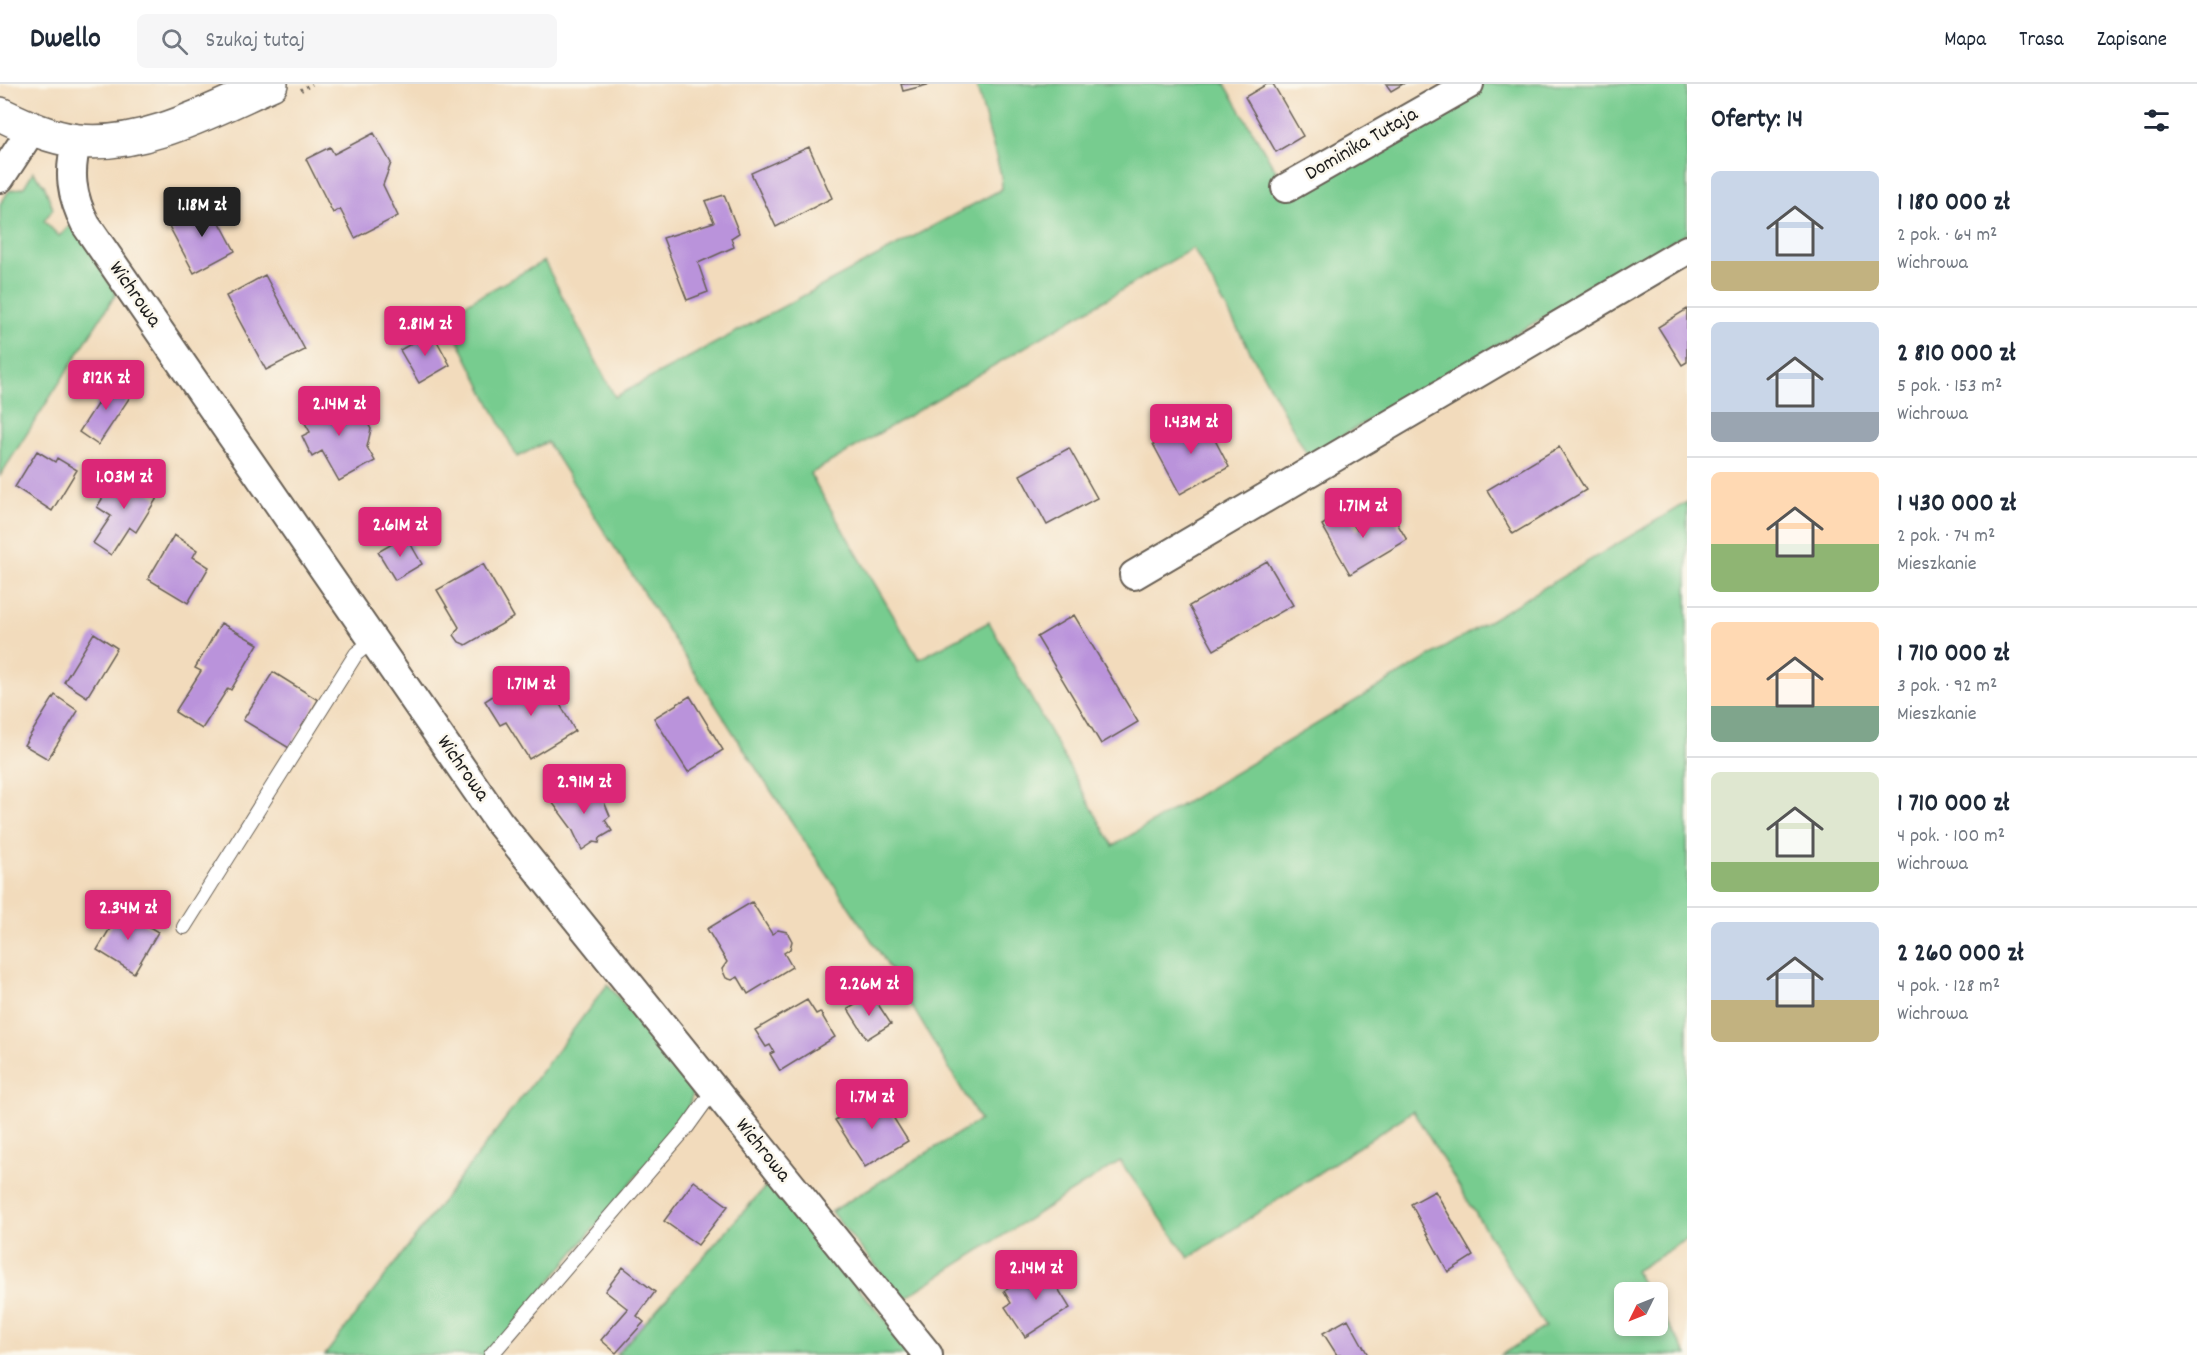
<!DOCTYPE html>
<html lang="pl">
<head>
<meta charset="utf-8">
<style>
	:root { --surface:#fff; --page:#f6f6f7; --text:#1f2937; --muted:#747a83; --line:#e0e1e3; --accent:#db2777 }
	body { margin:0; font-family:Dekko,sans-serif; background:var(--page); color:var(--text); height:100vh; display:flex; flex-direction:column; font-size:22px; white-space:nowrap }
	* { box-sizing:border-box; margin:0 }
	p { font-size:20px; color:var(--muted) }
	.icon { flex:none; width:33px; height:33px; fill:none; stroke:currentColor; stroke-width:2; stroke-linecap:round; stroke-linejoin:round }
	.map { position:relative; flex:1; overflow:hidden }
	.drawer { display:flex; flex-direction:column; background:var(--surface); width:510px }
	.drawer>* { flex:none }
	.needle { width:39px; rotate:227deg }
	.fabs { position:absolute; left:1614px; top:1198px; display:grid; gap:12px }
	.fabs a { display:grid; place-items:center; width:54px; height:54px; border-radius:9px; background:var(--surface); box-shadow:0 3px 9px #0003; font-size:30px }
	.price { position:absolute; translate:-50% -51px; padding:0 14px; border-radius:6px; background:var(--accent); color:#fff; font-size:20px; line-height:39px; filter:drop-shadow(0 2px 3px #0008) }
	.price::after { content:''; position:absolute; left:50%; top:36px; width:18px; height:14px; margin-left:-9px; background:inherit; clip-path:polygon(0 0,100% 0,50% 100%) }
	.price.current { background:#222; color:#fff }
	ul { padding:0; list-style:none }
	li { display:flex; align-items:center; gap:18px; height:150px; padding:0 24px }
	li+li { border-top:2px solid var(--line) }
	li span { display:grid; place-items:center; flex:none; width:168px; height:120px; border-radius:9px; color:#555 }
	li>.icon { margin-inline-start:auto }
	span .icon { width:72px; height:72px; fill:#fffc; stroke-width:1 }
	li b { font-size:26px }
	h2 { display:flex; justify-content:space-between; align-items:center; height:72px; padding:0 24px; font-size:26px }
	header { display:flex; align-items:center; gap:36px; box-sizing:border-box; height:84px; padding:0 30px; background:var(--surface); border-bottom:2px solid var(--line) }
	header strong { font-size:28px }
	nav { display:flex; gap:33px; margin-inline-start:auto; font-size:21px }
	.search { width:420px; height:54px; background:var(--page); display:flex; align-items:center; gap:15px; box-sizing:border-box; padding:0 21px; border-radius:9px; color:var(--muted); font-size:22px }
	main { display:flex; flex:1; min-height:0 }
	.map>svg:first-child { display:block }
	.green { fill:#77cc8f; stroke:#4a7456; stroke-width:1.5 }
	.building { fill:#ba93db }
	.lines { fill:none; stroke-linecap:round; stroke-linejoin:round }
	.lane-casing { stroke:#675f54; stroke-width:16 }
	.street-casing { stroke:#675f54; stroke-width:32 }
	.secondary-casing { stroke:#675f54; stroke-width:36 }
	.path { stroke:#675f54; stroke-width:4; stroke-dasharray:1.5 4.5; stroke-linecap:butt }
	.lane { stroke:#fff; stroke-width:14 }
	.street { stroke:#fff; stroke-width:28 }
	.secondary { stroke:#fff; stroke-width:33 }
	.labels { text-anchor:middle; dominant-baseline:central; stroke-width:5; stroke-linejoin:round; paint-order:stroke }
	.street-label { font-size:21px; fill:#1c1c1c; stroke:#fbf7ec }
</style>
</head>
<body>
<header>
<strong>Dwello</strong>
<div class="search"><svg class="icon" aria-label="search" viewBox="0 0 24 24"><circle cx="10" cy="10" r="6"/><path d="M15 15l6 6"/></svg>Szukaj tutaj</div>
<nav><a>Mapa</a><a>Trasa</a><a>Zapisane</a></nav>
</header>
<main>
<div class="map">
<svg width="1687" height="1271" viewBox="0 0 1687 1271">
	<rect width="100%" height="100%" fill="#fbf7ec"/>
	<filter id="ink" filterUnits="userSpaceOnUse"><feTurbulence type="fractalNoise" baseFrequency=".0167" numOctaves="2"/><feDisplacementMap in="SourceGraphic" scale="12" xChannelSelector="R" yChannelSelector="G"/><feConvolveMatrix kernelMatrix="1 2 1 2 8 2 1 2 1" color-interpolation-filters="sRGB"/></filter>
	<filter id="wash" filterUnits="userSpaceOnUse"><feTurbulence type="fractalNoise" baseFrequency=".008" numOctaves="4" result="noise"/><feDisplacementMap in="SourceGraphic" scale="24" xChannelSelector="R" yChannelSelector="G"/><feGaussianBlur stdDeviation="1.35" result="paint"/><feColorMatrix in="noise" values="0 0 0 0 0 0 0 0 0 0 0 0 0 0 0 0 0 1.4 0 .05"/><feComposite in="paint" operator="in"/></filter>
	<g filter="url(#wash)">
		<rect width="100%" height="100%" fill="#f2dbbc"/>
		<path class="green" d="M976 0H1225L1286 104 1469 0H1687V149L1308 372 1193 164 810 390 919 575 989 538 1113 762 1687 418V1155L1635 1187 1648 1209H1624V1242H1658V1224L1687 1271H1501L1545 1243 1413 1027 1189 1174 1120 1077 903 1215 831 1128 980 1036 882 872 761 692 547 358 517 373 445 231 544 177 615 313 1002 105 1001 91Z
			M33 88 44 101 53 125 44 137 59 152 73 139 116 210 0 392V120L9 107 24 103Z
			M608 900 693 1010 683 1035 490 1271H325Z
			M768 1100 916 1271H616Z"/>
		<g id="blocks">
			<path class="building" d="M901 0H931L903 7Z
				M1267 0H1273L1303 52 1276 68 1245 13Z
				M1386 0H1403L1391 7Z
				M374 49 391 79 383 101 398 132 355 154 340 125 333 129 306 75 330 63 334 70Z
				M809 63 832 114 776 143 751 89Z
				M724 111 739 149 731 154 734 163 698 179 708 208 687 216 663 154 714 138 705 117Z
				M210 120 235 167 194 189 169 142Z
				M265 191 305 266 266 286 226 212Z
				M1687 225V278L1682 281 1658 243Z
				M432 248 450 281 419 299 400 266Z
				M114 294 134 307 98 361 79 348Z
				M341 310 350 327 358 322 371 345 367 363 375 377 339 397 322 367 312 373 302 352 310 348 301 332Z
				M1203 333 1229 383 1180 410 1153 360Z
				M1559 363 1586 406 1513 450 1487 406Z
				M1069 364 1097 414 1047 441 1020 391Z
				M37 367 55 378 57 374 77 386 52 427 15 403Z
				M118 389 132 397 140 390 147 394 148 400 144 406 157 414 136 448 129 443 111 471 93 459 111 432 97 423Z
				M1345 427 1357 446 1390 427 1407 456 1350 490 1322 441Z
				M174 451 197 466 193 473 209 483 188 519 148 495Z
				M406 452 422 480 395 496 378 468Z
				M1267 477 1293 521 1214 566 1189 522Z
				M483 480 514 533 466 561 459 558 454 551 459 543 437 506Z
				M1074 531 1138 638 1101 660 1037 553Z
				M221 539 258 560 231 606 228 604 202 645 175 628 201 587 195 584Z
				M94 549 117 564 87 613 64 598Z
				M273 588 318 616 289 664 243 636Z
				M524 592 538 615 552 606 575 647 529 675 506 638 500 641 485 617Z
				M55 611 78 627 48 675 24 661Z
				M690 612 723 666 688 688 654 634Z
				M582 699 589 710 594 708 602 713 610 732 605 736 612 747 600 754 599 759 594 758 582 766 572 745 552 718 564 710 565 706H570Z
				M752 818 772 850 778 846 787 848 792 857 790 865 784 869 792 883 748 910 738 893 732 896 726 894 722 885 727 878 707 845Z
				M121 826 158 848 134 889 97 866Z
				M872 911 891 940 867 955 848 925Z
				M807 916 816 930 820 928 835 953 780 987 770 970 774 968 770 961 766 963 755 946Z
				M878 1009 908 1057 865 1083 835 1036Z
				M694 1097 728 1122 698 1161 664 1137Z
				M1435 1107 1473 1172 1448 1188 1411 1120Z
				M1049 1180 1061 1200 1057 1203 1070 1224 1025 1253 1005 1223 1011 1219 1004 1207Z
				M623 1183 655 1208 637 1232 644 1238 616 1269 601 1256 628 1225 605 1207Z
				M1348 1235 1368 1271H1337L1323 1249Z"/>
		</g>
	</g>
	<g filter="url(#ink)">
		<use href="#blocks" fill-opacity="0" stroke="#675f54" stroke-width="1.5"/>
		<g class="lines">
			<g class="lane-casing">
				<path id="lane" d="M184 843 356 570 373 556
					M491 1271 687 1043 713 1007"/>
			</g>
			<g class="street-casing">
				<path id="street" d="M77 57C68 88 71 112 86 141L498 737 928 1271
					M0 94 32 45
					M1286 104 1469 0
					M1134 491 1687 166"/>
			</g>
			<g class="secondary-casing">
				<path id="secondary" d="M0 30C25 42 51 54 78 57 144 64 212 26 271 0"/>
			</g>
			<path class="path" d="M301 6 312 0"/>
			<use href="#lane" class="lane"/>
			<use href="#street" class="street"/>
			<use href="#secondary" class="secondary"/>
		</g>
	</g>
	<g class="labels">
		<g class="street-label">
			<text transform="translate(1362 61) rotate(-30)">Dominika Tutaja</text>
			<text transform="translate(134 211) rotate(55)">Wichrowa</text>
			<text transform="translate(462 685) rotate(55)">Wichrowa</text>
			<text transform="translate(762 1067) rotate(51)">Wichrowa</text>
		</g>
	</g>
</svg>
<div class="fabs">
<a><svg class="needle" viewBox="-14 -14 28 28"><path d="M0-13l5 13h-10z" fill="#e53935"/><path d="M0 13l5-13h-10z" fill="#747a83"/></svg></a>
</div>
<b class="price current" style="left:202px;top:154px">1.18M zł</b>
<b class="price" style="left:425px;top:273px">2.81M zł</b>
<b class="price" style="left:106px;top:327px">812K zł</b>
<b class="price" style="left:339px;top:353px">2.14M zł</b>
<b class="price" style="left:1191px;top:371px">1.43M zł</b>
<b class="price" style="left:124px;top:426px">1.03M zł</b>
<b class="price" style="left:1363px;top:455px">1.71M zł</b>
<b class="price" style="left:400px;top:474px">2.61M zł</b>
<b class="price" style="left:531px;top:633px">1.71M zł</b>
<b class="price" style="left:584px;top:731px">2.91M zł</b>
<b class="price" style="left:128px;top:857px">2.34M zł</b>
<b class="price" style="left:869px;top:933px">2.26M zł</b>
<b class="price" style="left:872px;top:1046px">1.7M zł</b>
<b class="price" style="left:1036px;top:1217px">2.14M zł</b>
</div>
<section class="drawer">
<h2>Oferty: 14<svg class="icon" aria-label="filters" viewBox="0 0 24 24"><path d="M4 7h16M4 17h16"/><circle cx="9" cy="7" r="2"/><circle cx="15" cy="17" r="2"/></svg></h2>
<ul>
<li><span style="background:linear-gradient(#c9d6e8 75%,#c2b280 0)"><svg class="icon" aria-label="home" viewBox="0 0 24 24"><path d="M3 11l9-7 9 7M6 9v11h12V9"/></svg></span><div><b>1 180 000 zł</b><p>2 pok. · 64 m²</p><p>Wichrowa</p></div></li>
<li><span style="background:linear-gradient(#c9d6e8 75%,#9aa5b1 0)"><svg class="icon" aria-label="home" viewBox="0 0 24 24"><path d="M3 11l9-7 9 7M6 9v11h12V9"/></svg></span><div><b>2 810 000 zł</b><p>5 pok. · 153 m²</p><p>Wichrowa</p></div></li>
<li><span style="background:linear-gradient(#ffd9b3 60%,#8fb573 0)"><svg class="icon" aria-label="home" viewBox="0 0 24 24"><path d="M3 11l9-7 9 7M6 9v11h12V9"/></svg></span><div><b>1 430 000 zł</b><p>2 pok. · 74 m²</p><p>Mieszkanie</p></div></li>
<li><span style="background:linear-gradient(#ffd9b3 70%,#7fa58c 0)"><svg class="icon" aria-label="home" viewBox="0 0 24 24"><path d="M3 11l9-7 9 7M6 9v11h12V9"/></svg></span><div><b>1 710 000 zł</b><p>3 pok. · 92 m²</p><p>Mieszkanie</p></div></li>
<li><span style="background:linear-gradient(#dfe7d0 75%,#8fb573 0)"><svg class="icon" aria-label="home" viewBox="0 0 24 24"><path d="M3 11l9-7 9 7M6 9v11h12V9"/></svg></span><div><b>1 710 000 zł</b><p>4 pok. · 100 m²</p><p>Wichrowa</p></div></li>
<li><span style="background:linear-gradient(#c9d6e8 65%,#c2b280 0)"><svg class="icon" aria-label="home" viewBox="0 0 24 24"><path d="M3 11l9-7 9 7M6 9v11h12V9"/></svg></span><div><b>2 260 000 zł</b><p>4 pok. · 128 m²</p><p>Wichrowa</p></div></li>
</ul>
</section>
</main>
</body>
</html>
